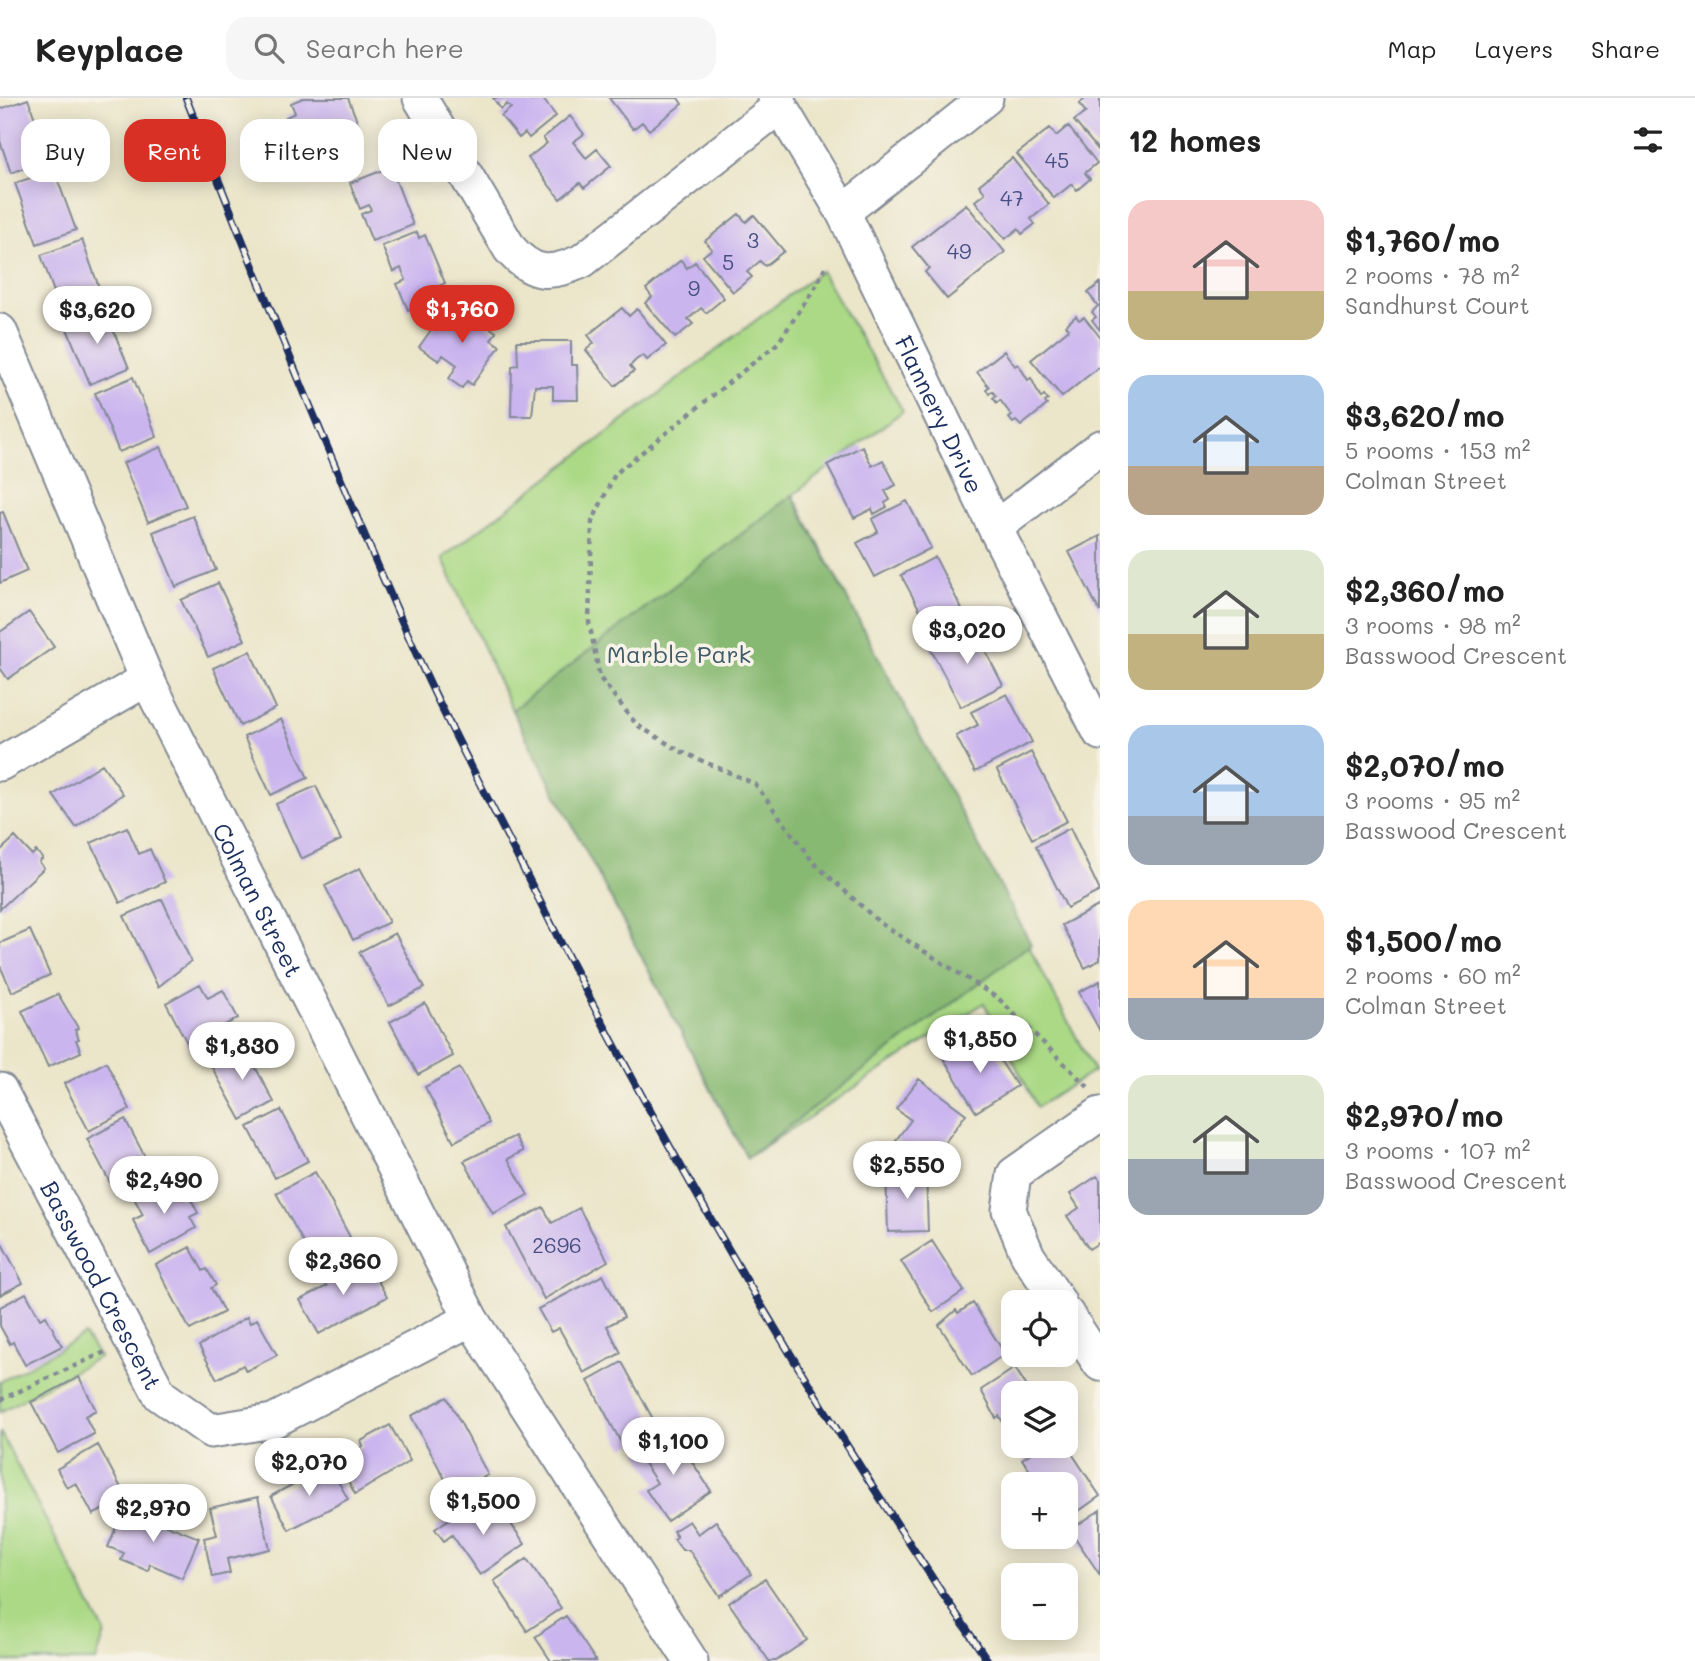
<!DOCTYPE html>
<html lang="en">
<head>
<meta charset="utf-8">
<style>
	:root { --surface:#fff; --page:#f6f6f6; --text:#222; --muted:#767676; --line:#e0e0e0; --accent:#d93025 }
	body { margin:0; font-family:Mali,sans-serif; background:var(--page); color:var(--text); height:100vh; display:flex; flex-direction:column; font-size:26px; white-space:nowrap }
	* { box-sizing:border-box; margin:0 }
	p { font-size:23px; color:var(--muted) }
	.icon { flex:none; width:38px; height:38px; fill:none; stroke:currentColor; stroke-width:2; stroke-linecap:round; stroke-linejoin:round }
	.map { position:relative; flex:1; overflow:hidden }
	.panel { display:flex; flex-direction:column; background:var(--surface); width:595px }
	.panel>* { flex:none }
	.guide { position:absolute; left:21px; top:21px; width:665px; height:63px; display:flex; gap:14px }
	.buttons { position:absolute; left:1001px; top:1192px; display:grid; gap:14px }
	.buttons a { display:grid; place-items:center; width:77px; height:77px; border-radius:14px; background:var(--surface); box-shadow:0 4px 18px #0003; font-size:35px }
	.price { position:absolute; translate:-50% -60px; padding:0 16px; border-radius:24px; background:#fff; color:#222; font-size:23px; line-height:46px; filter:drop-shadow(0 2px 4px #0008) }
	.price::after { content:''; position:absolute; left:50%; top:42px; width:21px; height:16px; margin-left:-10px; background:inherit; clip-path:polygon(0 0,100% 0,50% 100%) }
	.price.on { background:var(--accent); color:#fff }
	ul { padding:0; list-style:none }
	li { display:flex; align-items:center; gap:21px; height:175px; padding:0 28px }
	li span { display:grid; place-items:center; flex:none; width:196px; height:140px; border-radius:21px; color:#555 }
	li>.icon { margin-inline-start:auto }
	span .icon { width:84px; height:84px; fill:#fffc; stroke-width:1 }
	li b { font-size:30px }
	h2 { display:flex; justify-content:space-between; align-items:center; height:84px; padding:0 28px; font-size:30px }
	.tag { padding:0 24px; border-radius:21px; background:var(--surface); box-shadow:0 4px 18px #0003; font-size:24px; line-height:63px }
	.tag.on { background:var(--accent); color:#fff }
	header { display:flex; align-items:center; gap:42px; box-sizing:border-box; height:98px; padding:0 35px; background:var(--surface); border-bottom:2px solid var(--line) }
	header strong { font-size:33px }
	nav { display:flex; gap:38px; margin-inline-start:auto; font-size:24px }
	.search { width:490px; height:63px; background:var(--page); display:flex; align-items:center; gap:18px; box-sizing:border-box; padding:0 24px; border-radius:21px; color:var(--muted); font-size:26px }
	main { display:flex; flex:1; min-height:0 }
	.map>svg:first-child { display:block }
	.green { fill:#abd985; stroke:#638472; stroke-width:2 }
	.forest { fill:#88b972; stroke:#527468; stroke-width:2 }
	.building { fill:#cbb5ef }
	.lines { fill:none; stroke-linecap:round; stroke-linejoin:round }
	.minor-casing { stroke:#838a94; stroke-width:37 }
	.path { stroke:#838a94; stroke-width:4.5; stroke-dasharray:5 5; stroke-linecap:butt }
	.minor { stroke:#fff; stroke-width:33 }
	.rail-casing { stroke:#1b2f5e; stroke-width:8 }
	.rail { stroke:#f7f3e8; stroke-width:5; stroke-dasharray:16; stroke-linecap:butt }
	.labels { text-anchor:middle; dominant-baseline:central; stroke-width:7; stroke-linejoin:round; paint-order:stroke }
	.number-label { font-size:21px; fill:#475082 }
	.street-label { font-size:24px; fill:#1b2f5e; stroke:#f7f3e8 }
	.park-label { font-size:24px; fill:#3f5a68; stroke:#f7f3e8 }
</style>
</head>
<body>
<header>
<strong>Keyplace</strong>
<div class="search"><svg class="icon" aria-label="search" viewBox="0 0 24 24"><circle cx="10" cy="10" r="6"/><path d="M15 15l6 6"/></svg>Search here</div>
<nav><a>Map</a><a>Layers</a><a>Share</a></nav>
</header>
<main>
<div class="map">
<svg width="1100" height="1563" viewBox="0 0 1100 1563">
	<rect width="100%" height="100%" fill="#f7f3e8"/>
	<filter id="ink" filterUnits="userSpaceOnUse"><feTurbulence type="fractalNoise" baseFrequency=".0143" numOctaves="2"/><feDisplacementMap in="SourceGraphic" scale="14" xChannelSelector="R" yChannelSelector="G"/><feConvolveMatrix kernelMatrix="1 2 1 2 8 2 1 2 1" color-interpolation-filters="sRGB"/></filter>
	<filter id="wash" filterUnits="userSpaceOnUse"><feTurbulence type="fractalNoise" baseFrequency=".00686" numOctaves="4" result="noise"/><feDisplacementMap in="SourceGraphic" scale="28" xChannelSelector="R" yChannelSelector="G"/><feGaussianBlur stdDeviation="1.57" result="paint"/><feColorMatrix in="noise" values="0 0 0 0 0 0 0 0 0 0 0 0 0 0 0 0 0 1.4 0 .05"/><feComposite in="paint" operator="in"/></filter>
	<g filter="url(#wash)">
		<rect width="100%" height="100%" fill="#ebe5c9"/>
		<path class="green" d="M821 173 903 313 793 397 1094 973 1037 1009 984 905 747 1060 512 612 442 460Z
			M84 1237 99 1259 0 1314V1284Z
			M0 1334 105 1535 96 1563H0Z"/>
		<path class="forest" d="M792 397 1031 846 747 1060 512 612Z"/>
		<g id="blocks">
			<path class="building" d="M303 0H348L363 38 341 46 339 41 323 48 325 53 303 62 286 19 295 15 291 5Z
				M493 0H529L531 3 542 0 556 18 529 40 525 35 519 40 501 18 511 10 507 6 501 11Z
				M609 0H678L682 6 649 32 642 24 633 31Z
				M1086 0H1100V54L1074 23 1086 14 1079 6Z
				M28 1 49 61 11 75 0 43V11Z
				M570 18 584 36 573 44 586 60 597 51 611 68 584 90 580 85 560 101 528 60 547 45 543 40Z
				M1068 28 1097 65 1085 75 1090 81 1077 92 1072 86 1054 100 1017 56 1050 30 1056 38Z
				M1012 60 1049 106 1031 121 1035 126 1022 136 1018 131 1005 141 975 103 985 95 979 87Z
				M54 72 76 132 37 146 15 85Z
				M383 72 385 77 393 75 413 127 372 143 361 116 371 112 369 107 360 111 350 85Z
				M966 106 1005 154 947 201 925 174 929 170 912 149Z
				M739 116 746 124 754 117 784 153 765 168 760 163 747 174 752 179 733 194 703 158 712 151 705 143Z
				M417 134 419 140 425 137 445 185 439 188 443 197 408 212 397 186 406 182 401 170 393 174 382 148Z
				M82 142 102 198 61 214 41 157Z
				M681 162 687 170 695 164 724 200 706 215 701 210 688 221 693 226 675 240 645 205 652 199 646 191Z
				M1100 185V232L1092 222 1096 219 1092 214 1098 208 1088 195Z
				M461 209 496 234 491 242 500 248 472 287 467 283 462 290 449 281 457 267 443 257 439 263 419 249 446 211 456 217Z
				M104 210 129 270 90 286 65 226Z
				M622 210 629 218 637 211 666 247 647 262 643 257 636 262 630 268 634 273 615 288 586 252 594 245 588 237Z
				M1076 218 1079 222 1084 219 1100 239V268L1062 299 1031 262 1069 231 1066 227Z
				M517 243H571V267H577L578 302H553V288H535L532 318H511L512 268 518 267Z
				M1004 253 1015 268 1018 266 1028 282 1031 280 1041 300 1044 297 1048 302 1045 304 1047 307 1021 328 1016 323 1013 325 1009 320 1012 318 1000 302 997 305 993 300 996 298 992 293 989 296 986 291 989 289 977 274Z
				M133 279 157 339 119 354 95 295Z
				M862 348 872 368 883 362 896 387 885 393 890 402 885 405 887 409 874 416 872 411 854 420 827 367Z
				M161 349 186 408 148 424 123 365Z
				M907 403 931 450 875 479 857 445 878 434 872 421Z
				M3 414 27 473 0 485V415Z
				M193 418 216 472 176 489 153 434Z
				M1100 438V514L1069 454Z
				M935 459 969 525 936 542 901 477Z
				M218 485 245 542 208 559 181 502Z
				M29 514 54 549 8 581 0 570V534Z
				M972 527 1003 587 961 609 930 550Z
				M250 553 276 610 240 628 213 570Z
				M1007 596 1032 644 975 674 956 638 978 627 971 614Z
				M281 621 308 680 271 697 244 639Z
				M1031 654 1067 723 1032 741 997 672Z
				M102 666 123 696 76 729 53 697Z
				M316 688 341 742 301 761 276 706Z
				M127 729 139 756 150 751 165 784 120 805 91 745Z
				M1070 730 1100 793 1067 810 1036 748Z
				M15 739 32 757 36 753 43 760 39 764 44 770 0 811V753Z
				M360 770 389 824 353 842 325 788Z
				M162 801 191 863 158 889 124 818Z
				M1100 807V862L1085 870 1062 827Z
				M30 832 50 877 12 894 0 868V845Z
				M395 835 424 890 389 908 359 854Z
				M1100 883V933L1079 894Z
				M200 886 208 900 223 892 238 920 223 928 230 941 195 960 166 905Z
				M58 896 78 930 75 932 79 941 76 942 81 954 48 969 22 913Z
				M425 905 453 958 418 977 390 924Z
				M986 941 1017 988 976 1014 942 958 953 951 958 959Z
				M243 946 274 1004 241 1022 209 964Z
				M106 964 130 1011 89 1033 64 986Z
				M460 970 489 1025 454 1044 425 989Z
				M919 981 966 1016 929 1066 896 1042 911 1022 896 1011Z
				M281 1012 308 1063 275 1080 248 1029Z
				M125 1021 153 1074 115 1094 87 1041Z
				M515 1038 523 1053 508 1061 528 1097 493 1116 464 1063Z
				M926 1072 928 1133 888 1134 886 1073Z
				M315 1074 350 1139 312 1160 276 1095Z
				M1097 1078 1100 1082V1144L1089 1151 1067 1118 1079 1110 1070 1096Z
				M171 1081 181 1101 189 1097 198 1115 190 1119 196 1130 150 1156 133 1122 143 1117 134 1100Z
				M543 1109 552 1125 579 1110 608 1163 544 1201 506 1129Z
				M0 1142 23 1185 0 1197Z
				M932 1143 964 1193 933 1214 901 1163Z
				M190 1149 203 1173 207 1171 216 1187 211 1190 224 1214 190 1232 156 1167Z
				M368 1165 387 1199 319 1236 300 1202 327 1188 322 1180 338 1171 343 1179Z
				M603 1177 624 1219 607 1228 621 1255 584 1275 559 1230 551 1234 538 1211Z
				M26 1195 40 1221 46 1218 62 1248 25 1267 13 1244 10 1246 0 1228V1209Z
				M973 1205 1005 1256 972 1278 939 1227 956 1212 958 1215Z
				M247 1219 250 1225 257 1221 277 1257 246 1273 243 1267 217 1281 199 1248Z
				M622 1264 659 1332 624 1350 588 1283Z
				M1015 1270 1031 1295H1013V1340L999 1318 996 1320 981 1292Z
				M79 1279 96 1312 85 1318 94 1336 58 1355 31 1304Z
				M447 1299 488 1377 453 1396 411 1318Z
				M390 1327 410 1363 355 1396 337 1362 363 1348 361 1343Z
				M672 1333 711 1393 667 1423 646 1392 657 1385 638 1356Z
				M98 1347 126 1399 93 1417 76 1385 67 1390 57 1371Z
				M1042 1348H1067L1100 1398 1066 1422V1386H1039L1022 1361Z
				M329 1367 348 1401 289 1432 271 1398Z
				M258 1399 270 1451 227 1461 230 1475 212 1479 204 1440 217 1437 210 1410Z
				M497 1406 525 1446 480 1477 452 1437 444 1443 435 1431 465 1410 474 1422Z
				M124 1410 199 1440 182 1480 150 1466 148 1473 121 1462 124 1455 108 1449Z
				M1100 1412V1477L1070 1432Z
				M689 1423 698 1436 716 1423 751 1476 719 1498 689 1452H682L674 1441 677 1439 673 1433Z
				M527 1461 561 1510 527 1533 494 1483Z
				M765 1481 807 1542 776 1563H769L729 1505Z
				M566 1518 596 1563H551L535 1539Z"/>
		</g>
	</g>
	<g filter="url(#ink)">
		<use href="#blocks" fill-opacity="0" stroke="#838a94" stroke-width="2"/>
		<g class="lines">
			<g class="minor-casing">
				<g id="minor">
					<path d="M420 0 510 151C533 178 551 177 582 163L780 8"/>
					<path id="s1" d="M775 0 843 114 995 430 1100 635"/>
					<path d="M843 114 986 0"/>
					<path id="s2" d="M0 233 147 581 471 1221 691 1563"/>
					<path d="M995 430 1100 349"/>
					<path d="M0 666 147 581"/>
					<path id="s3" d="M0 992 160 1297 211 1333 273 1323 471 1221"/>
					<path d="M1059 1204 1028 1158 1009 1112 1014 1076 1100 1016"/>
					<path d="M1066 1215 1100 1266"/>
				</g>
			</g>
			<path class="path" d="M825 169 816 188 778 245 615 376 592 424 589 524 600 580 637 627 680 653 755 686 813 764 880 825 999 901 1088 989
				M0 1302 105 1254"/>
			<use href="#minor" class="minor"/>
			<g class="rail-casing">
				<path id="rail" d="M186 0C260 189 337 378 420 564 450 631 486 696 519 762 657 1040 813 1307 988 1563"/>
			</g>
			<use href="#rail" class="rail"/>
		</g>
	</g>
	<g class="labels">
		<g class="number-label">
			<text x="1057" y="61">45</text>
			<text x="1012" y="99">47</text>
			<text x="753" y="141">3</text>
			<text x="959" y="152">49</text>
			<text x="728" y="163">5</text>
			<text x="694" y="189">9</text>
			<text x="557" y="1146">2696</text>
		</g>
		<g class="street-label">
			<text stroke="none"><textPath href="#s1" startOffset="357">Flannery Drive</textPath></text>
			<text stroke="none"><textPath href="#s2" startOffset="625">Colman Street</textPath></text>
			<text stroke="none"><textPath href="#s3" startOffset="220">Basswood Crescent</textPath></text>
		</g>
		<g class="park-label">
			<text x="679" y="555">Marble Park</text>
		</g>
	</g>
</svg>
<div class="buttons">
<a><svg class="icon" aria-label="locate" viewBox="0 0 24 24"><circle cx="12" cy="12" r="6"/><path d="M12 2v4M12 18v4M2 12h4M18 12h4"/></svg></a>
<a><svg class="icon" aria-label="layers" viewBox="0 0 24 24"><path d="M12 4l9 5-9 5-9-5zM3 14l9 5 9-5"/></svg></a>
<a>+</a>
<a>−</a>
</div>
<b class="price on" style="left:462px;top:247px">$1,760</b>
<b class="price" style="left:97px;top:248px">$3,620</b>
<b class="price" style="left:967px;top:568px">$3,020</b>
<b class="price" style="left:980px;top:977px">$1,850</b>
<b class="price" style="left:242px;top:984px">$1,830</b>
<b class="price" style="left:907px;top:1103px">$2,550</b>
<b class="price" style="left:164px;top:1118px">$2,490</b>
<b class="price" style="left:343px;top:1199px">$2,360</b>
<b class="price" style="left:673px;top:1379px">$1,100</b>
<b class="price" style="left:309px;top:1400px">$2,070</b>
<b class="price" style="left:483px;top:1439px">$1,500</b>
<b class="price" style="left:153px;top:1446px">$2,970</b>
<div class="guide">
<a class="tag">Buy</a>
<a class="tag on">Rent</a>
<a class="tag">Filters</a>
<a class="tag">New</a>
</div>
</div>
<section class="panel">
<h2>12 homes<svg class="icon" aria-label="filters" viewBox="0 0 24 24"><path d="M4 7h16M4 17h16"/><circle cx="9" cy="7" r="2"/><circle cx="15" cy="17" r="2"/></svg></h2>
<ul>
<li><span style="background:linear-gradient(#f6c9c9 65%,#c2b280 0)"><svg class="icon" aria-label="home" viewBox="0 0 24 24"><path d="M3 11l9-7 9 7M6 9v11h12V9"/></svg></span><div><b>$1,760/mo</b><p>2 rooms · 78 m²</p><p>Sandhurst Court</p></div></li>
<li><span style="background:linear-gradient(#a9c7e8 65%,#b9a48a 0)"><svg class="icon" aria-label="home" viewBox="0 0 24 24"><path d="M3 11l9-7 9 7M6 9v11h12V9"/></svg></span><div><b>$3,620/mo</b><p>5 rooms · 153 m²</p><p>Colman Street</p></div></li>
<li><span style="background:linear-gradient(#dfe7d0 60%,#c2b280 0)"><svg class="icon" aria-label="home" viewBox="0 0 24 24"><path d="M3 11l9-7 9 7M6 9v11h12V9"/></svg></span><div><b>$2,360/mo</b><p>3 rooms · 98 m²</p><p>Basswood Crescent</p></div></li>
<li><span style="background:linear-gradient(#a9c7e8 65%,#9aa5b1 0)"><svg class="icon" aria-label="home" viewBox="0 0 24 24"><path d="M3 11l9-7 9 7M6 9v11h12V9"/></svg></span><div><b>$2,070/mo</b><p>3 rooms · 95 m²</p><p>Basswood Crescent</p></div></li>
<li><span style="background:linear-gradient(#ffd9b3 70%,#9aa5b1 0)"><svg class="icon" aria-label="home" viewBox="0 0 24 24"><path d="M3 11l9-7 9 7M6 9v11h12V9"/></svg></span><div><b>$1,500/mo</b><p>2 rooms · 60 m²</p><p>Colman Street</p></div></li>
<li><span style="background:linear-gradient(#dfe7d0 60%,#9aa5b1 0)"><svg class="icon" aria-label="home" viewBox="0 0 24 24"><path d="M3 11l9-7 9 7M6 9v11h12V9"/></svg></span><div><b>$2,970/mo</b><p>3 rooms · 107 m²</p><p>Basswood Crescent</p></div></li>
</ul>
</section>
</main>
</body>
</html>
